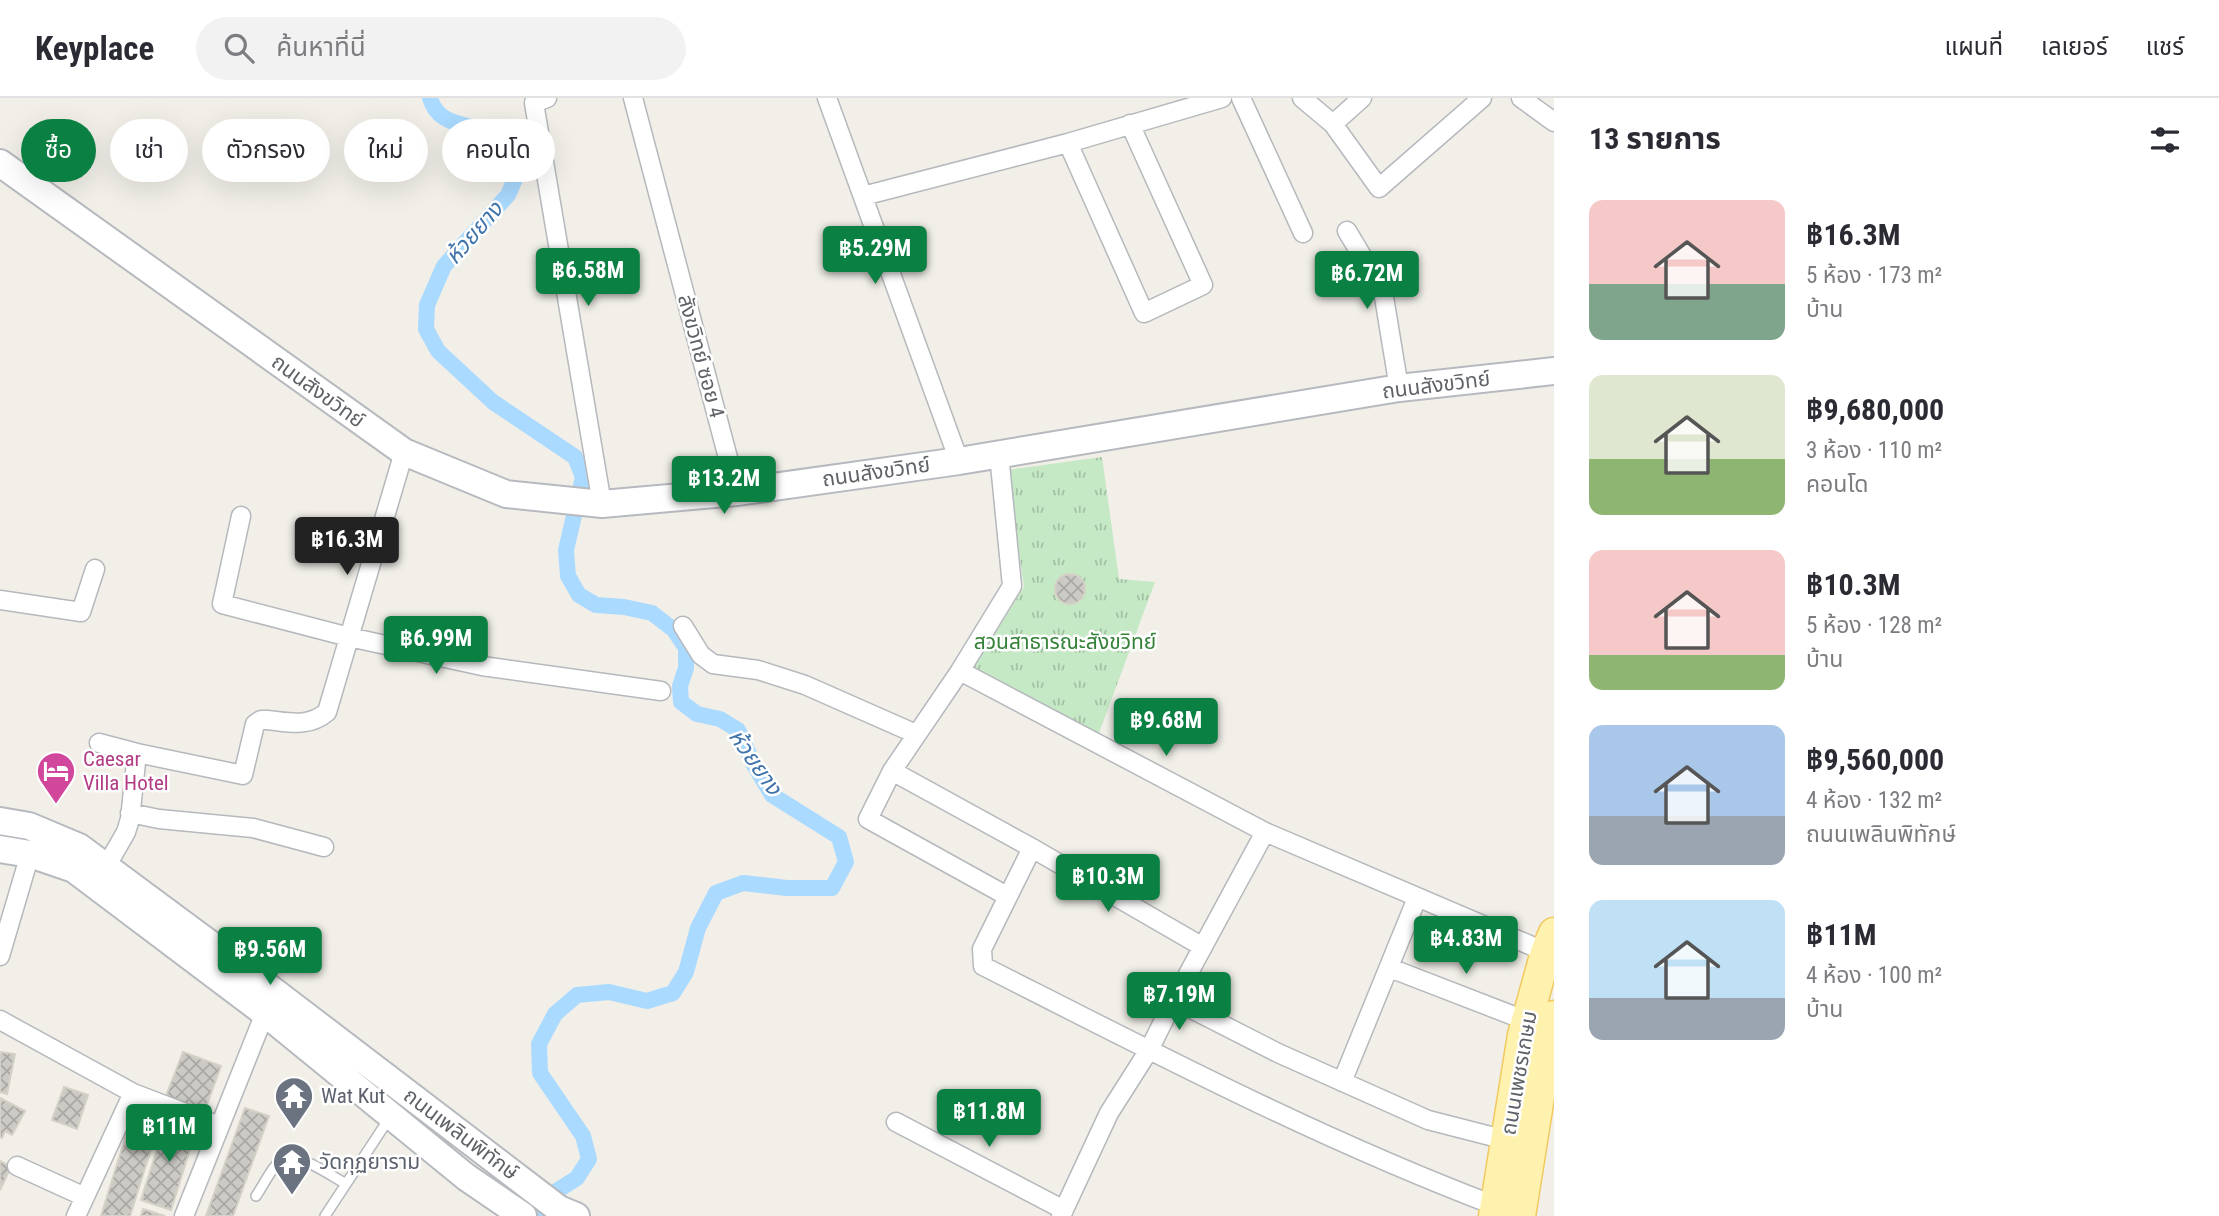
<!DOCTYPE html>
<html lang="th">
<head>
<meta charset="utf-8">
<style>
	:root { --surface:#fff; --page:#f2f2f3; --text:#2b2b33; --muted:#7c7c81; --line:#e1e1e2; --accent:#0b8043 }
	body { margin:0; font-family:"Roboto Condensed","Noto Sans Thai",sans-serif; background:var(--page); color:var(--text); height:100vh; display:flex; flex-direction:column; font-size:26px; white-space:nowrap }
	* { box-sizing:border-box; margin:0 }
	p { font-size:23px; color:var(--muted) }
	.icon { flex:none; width:38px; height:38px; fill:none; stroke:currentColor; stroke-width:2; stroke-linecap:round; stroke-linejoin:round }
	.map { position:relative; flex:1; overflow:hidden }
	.drawer { display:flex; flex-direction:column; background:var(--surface); width:665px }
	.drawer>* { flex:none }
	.top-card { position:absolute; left:21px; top:21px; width:665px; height:63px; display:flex; gap:14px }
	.price { position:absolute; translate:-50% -60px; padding:0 16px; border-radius:7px; background:var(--accent); color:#fff; font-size:23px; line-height:46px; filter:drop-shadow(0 2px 4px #0008) }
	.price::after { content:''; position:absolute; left:50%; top:42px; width:21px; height:16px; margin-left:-10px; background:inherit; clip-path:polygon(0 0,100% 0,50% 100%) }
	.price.on { background:#222; color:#fff }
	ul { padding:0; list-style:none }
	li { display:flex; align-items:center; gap:21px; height:175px; padding:0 35px }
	li span { display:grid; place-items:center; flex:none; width:196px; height:140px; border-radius:14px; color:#555 }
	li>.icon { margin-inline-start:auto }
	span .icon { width:84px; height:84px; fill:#fffc; stroke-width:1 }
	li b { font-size:30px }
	h2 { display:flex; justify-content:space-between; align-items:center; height:84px; padding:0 35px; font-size:30px }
	.tag { padding:0 24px; border-radius:32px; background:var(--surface); box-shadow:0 7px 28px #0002; font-size:24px; line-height:63px }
	.tag.on { background:var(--accent); color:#fff }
	header { display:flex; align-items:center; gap:42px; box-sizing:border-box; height:98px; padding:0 35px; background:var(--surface); border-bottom:2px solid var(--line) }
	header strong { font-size:33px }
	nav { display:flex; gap:38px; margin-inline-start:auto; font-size:24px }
	.search { width:490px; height:63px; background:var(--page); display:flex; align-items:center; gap:18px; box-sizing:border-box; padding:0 24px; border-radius:38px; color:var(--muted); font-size:26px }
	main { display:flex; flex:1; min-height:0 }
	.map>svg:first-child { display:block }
	.park { fill:url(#park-tufts) }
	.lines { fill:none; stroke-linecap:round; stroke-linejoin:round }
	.canal { stroke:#aadaff; stroke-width:16 }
	.building { fill:url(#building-cross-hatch); stroke:#d6d1c6; stroke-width:2 }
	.lane-casing { stroke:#b5b8bc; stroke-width:12 }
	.street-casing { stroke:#b5b8bc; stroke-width:21 }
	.secondary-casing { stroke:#b6babf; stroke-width:30 }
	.primary-casing { stroke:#f2c960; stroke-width:33 }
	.lane { stroke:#fff; stroke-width:9 }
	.street { stroke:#fff; stroke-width:18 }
	.secondary { stroke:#fff; stroke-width:26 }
	.primary { stroke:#fff2af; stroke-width:30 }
	.labels { text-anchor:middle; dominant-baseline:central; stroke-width:5; stroke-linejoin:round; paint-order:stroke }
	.street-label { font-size:21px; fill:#5f6368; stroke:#fff }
	.park-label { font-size:21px; fill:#348238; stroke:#fff }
	.hotel-label { font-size:21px; fill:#b23c85; stroke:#fff; text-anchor:start }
	.worship-label { font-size:21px; fill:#5b616d; stroke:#fff; text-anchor:start }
	.water-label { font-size:23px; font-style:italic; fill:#4174aa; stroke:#fff }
</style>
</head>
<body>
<header>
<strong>Keyplace</strong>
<div class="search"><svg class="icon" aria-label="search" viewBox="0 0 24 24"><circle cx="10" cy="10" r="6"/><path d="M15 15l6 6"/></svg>ค้นหาที่นี่</div>
<nav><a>แผนที่</a><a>เลเยอร์</a><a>แชร์</a></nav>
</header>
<main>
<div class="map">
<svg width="1554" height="1118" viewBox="0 0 1554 1118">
	<defs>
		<pattern id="park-tufts" width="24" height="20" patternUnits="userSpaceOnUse" patternTransform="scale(1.75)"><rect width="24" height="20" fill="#c5e8c5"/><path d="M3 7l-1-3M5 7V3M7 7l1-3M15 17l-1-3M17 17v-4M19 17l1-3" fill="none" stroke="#a3c0a4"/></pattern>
		<pattern id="building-cross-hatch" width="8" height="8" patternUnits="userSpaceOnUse" patternTransform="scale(1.75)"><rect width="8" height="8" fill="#cccac5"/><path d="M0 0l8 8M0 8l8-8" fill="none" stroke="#a9a8a4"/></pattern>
	</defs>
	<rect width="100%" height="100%" fill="#f1efe8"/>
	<path class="park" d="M1102 359 1119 481 1155 484 1099 635 973 571 1024 489 1007 372Z"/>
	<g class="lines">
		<path class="canal" d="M430 0C438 28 465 25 488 34 496 37 504 44 512 48L519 72 508 97 444 168 427 207 426 231 438 253 493 304 575 359 583 379 566 452 568 478 579 497 596 507 624 509 652 515 674 532 686 550V570L680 588 681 604 697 616 720 621 738 632 754 667 772 697 839 739 846 764 832 790H787L743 785 716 795 698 830 686 874 673 895 647 903 609 894 577 897 555 916 539 946 540 975 583 1038 589 1061 577 1080 555 1094 534 1118"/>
	</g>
	<path class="building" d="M1055 491a15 15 0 1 1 30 0a15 15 0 1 1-30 0Z
		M0 954 15 956 7 996 0 994Z
		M183 954 221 968 205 1012 166 998Z
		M64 989 88 997 77 1031 52 1022Z
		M0 1000 25 1013 12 1037 5 1033 2 1040 0 1039Z
		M135 1008 162 1016 130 1118H101Z
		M245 1010 269 1018 233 1118H206Z
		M167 1020 197 1029 171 1112 141 1102Z
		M0 1063 11 1069 0 1092Z
		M143 1111 165 1118H141Z"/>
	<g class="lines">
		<g class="lane-casing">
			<path id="lane" d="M256 1098C263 1088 274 1065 283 1061 297 1053 333 1079 346 1086
				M325 1118 390 1019"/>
		</g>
		<g class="street-casing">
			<path id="street" d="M547 0 534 5 602 406
				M633 0 737 394
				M827 0 959 363
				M1241 0 1303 135
				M1302 0 1333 26 1379 90 1482 0
				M1521 0 1554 24
				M1333 26 1362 0
				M1068 45 1144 215 1203 187 1130 26
				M863 98 1068 45 1222 0
				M1347 133 1383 193 1399 290
				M999 356 1012 488 960 573 1265 734 1546 854
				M241 418 222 506 349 539 482 568 661 593
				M0 502 81 514 95 471
				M683 528 701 557 713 566 758 572 805 587 916 636
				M960 573 892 673 868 721 1007 798
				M99 645 137 655
				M892 673 1032 750 1203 849
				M130 715 159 721 253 730 324 749
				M1032 750 982 851 983 868C1151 953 1319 1041 1496 1108
				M106 769 126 734 130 721 137 655 243 677 255 626 261 622H267C289 624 308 630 327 614L404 354
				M0 858 30 756
				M1390 870 1527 923
				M1174 902 1278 955 1428 1022 1506 1042
				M0 922 133 995 219 1028
				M1342 984 1417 800
				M896 1024 1064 1112
				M17 1068 85 1099
				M76 1118 133 995
				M184 1118 265 915
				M1061 1118 1109 1015 1149 952 1174 902 1265 734"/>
		</g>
		<g class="secondary-casing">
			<path id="secondary" d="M0 65 404 354 506 396 602 406 737 394 959 363 1399 290 1554 273
				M0 723 29 728 79 749 276 895 559 1111 576 1118
				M0 751 30 756 74 771 265 915 466 1079 523 1118"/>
		</g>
		<g class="primary-casing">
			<path id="primary" d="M1494 1118 1523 937 1546 854 1554 835
				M1520 1118 1548 942 1554 918"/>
		</g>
		<use href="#lane" class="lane"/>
		<use href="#street" class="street"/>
		<use href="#secondary" class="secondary"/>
		<use href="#primary" class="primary"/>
	</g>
	<defs>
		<g id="hotel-pin" transform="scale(2.0125)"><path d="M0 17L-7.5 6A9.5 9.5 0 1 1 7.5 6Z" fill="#d1479c" stroke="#fff"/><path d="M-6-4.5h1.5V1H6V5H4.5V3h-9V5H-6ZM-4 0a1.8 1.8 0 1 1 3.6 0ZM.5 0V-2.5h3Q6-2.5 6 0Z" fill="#fff"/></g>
		<g id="temple-pin" transform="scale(2.0125)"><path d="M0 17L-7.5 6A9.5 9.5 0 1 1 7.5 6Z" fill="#6b7280" stroke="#fff"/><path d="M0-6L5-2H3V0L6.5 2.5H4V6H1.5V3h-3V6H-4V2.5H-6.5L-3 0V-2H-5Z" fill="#fff"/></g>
	</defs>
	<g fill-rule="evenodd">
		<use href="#hotel-pin" x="56" y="673"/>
		<use href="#temple-pin" x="294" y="998"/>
		<use href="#temple-pin" x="292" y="1064"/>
	</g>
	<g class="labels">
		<g class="street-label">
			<text transform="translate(701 258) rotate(75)">สังขวิทย์ ซอย 4</text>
			<text transform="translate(1436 287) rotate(-7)">ถนนสังขวิทย์</text>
			<text transform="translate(318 293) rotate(36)">ถนนสังขวิทย์</text>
			<text transform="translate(876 374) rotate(-8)">ถนนสังขวิทย์</text>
			<text transform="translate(1519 975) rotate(-80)">ถนนเพชรเกษม</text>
			<text transform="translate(461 1036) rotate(37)">ถนนเพลินพิทักษ์</text>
		</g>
		<g class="park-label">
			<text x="1065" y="544">สวนสาธารณะสังขวิทย์</text>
		</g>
		<g class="hotel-label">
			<text x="83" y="661">Caesar<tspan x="83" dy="24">Villa Hotel</tspan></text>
		</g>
		<g class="worship-label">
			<text x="321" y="998">Wat Kut</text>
			<text x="319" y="1064">วัดกุฏยาราม</text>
		</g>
		<g class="water-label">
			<text transform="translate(474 135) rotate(-49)">ห้วยยาง</text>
			<text transform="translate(755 664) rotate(55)">ห้วยยาง</text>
		</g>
	</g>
</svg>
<b class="price" style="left:875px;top:188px">฿5.29M</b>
<b class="price" style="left:588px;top:210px">฿6.58M</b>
<b class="price" style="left:1367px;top:213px">฿6.72M</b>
<b class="price" style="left:724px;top:418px">฿13.2M</b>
<b class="price on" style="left:347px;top:479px">฿16.3M</b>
<b class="price" style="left:436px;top:578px">฿6.99M</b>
<b class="price" style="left:1166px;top:660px">฿9.68M</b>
<b class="price" style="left:1108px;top:816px">฿10.3M</b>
<b class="price" style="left:1466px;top:878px">฿4.83M</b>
<b class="price" style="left:270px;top:889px">฿9.56M</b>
<b class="price" style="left:1179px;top:934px">฿7.19M</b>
<b class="price" style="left:989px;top:1051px">฿11.8M</b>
<b class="price" style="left:169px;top:1066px">฿11M</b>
<div class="top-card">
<a class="tag on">ซื้อ</a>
<a class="tag">เช่า</a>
<a class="tag">ตัวกรอง</a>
<a class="tag">ใหม่</a>
<a class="tag">คอนโด</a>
</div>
</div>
<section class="drawer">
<h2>13 รายการ<svg class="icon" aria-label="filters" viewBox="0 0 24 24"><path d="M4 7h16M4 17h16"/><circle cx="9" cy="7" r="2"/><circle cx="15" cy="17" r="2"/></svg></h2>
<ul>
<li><span style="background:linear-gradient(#f6c9c9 60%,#7fa58c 0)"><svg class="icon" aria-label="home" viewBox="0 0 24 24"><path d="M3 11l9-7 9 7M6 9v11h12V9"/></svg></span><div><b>฿16.3M</b><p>5 ห้อง · 173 m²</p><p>บ้าน</p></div></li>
<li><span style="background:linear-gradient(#dfe7d0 60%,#8fb573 0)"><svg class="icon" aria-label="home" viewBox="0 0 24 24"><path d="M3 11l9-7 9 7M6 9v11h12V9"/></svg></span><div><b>฿9,680,000</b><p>3 ห้อง · 110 m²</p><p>คอนโด</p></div></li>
<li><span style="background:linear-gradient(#f6c9c9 75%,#8fb573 0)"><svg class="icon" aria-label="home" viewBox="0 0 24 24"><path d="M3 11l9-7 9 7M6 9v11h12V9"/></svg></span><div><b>฿10.3M</b><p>5 ห้อง · 128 m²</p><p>บ้าน</p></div></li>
<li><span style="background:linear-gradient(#a9c7e8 65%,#9aa5b1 0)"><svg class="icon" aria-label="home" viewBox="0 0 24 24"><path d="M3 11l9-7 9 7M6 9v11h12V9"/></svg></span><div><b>฿9,560,000</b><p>4 ห้อง · 132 m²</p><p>ถนนเพลินพิทักษ์</p></div></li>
<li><span style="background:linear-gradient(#bfe0f5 70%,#9aa5b1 0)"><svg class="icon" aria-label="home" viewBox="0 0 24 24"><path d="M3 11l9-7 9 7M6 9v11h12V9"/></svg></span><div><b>฿11M</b><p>4 ห้อง · 100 m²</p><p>บ้าน</p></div></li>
</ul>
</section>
</main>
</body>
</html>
